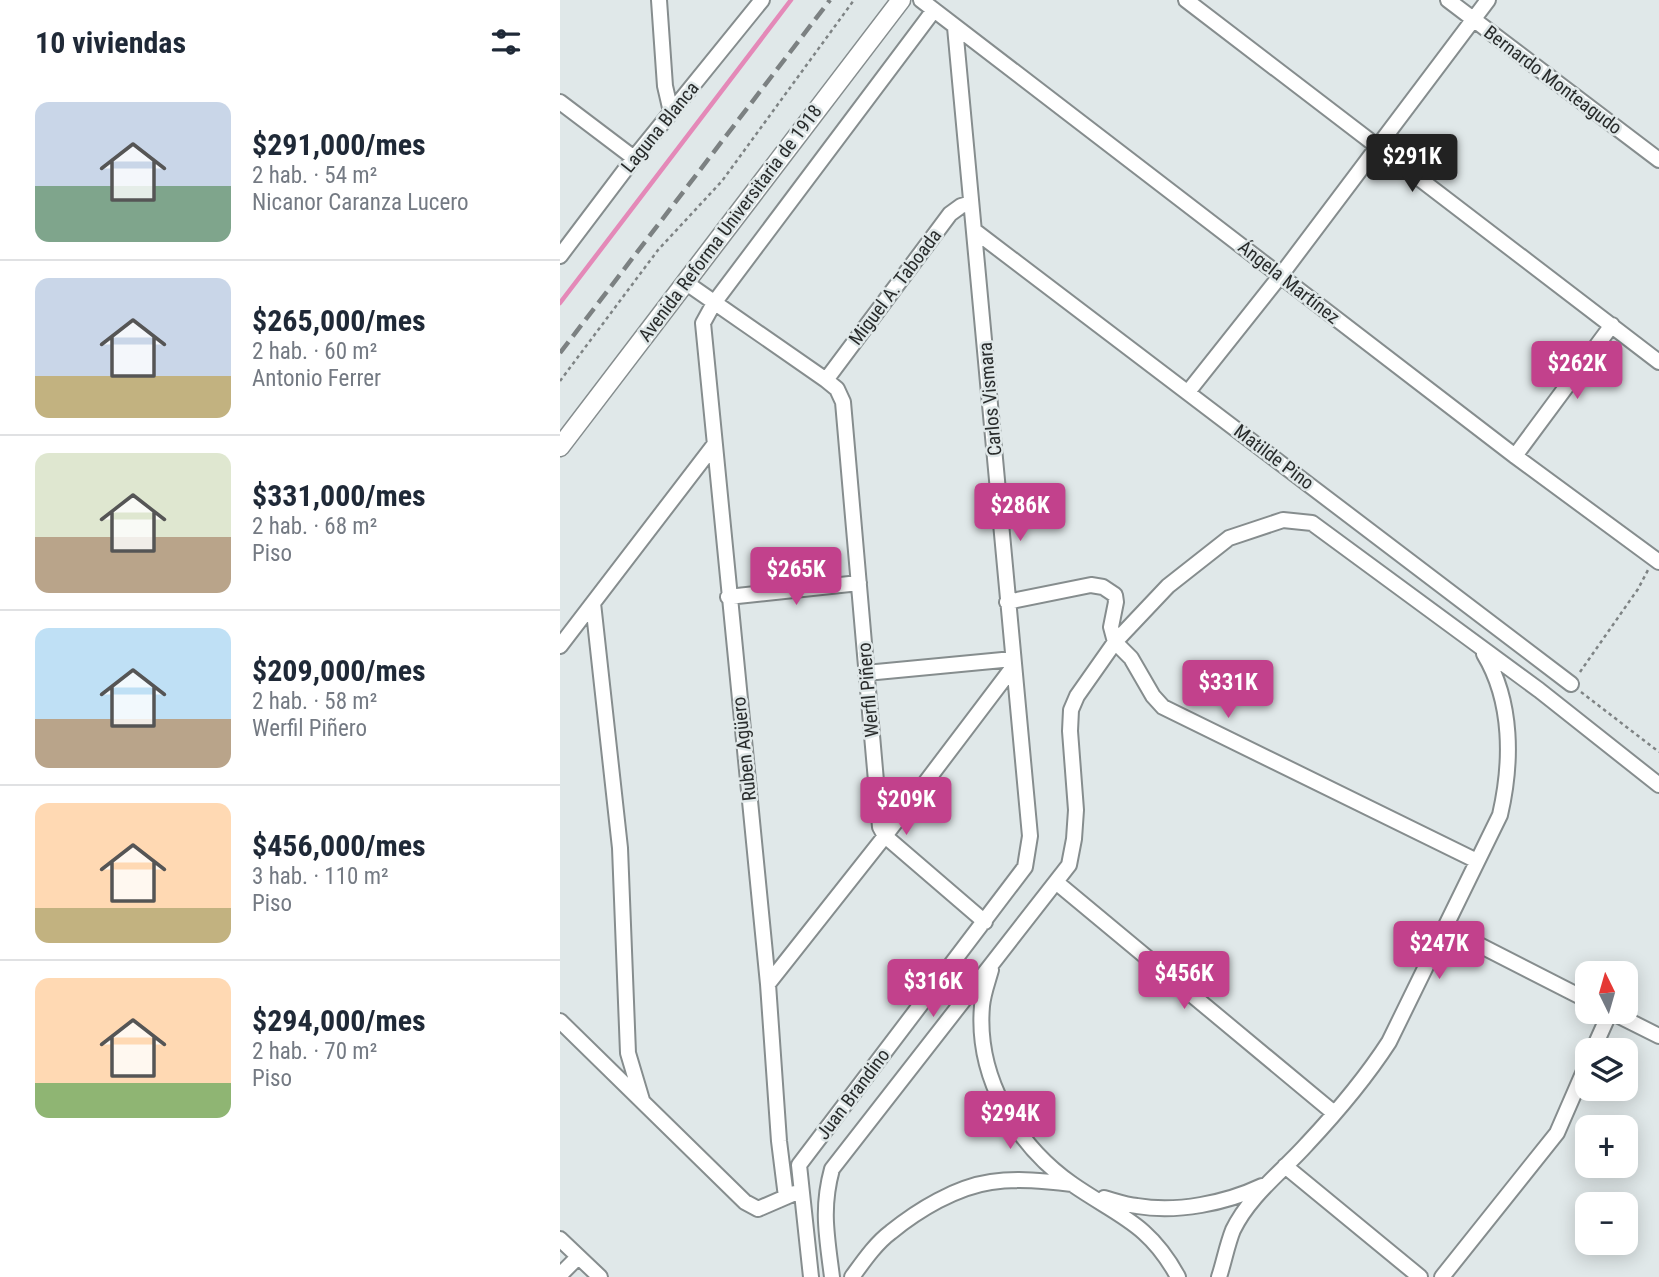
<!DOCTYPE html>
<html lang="es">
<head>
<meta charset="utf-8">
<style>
	:root { --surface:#fff; --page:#f6f6f7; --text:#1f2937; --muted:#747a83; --line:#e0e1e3; --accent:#c2418c }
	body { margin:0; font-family:"Roboto Condensed",sans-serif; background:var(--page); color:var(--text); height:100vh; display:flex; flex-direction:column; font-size:26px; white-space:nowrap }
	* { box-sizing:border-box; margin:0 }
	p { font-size:23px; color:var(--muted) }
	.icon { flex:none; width:38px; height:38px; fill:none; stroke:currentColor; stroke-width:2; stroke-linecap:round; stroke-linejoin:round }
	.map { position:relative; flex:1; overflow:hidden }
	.drawer { display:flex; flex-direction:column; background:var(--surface); width:560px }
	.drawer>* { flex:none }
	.needle { width:46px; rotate:355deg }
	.tools { position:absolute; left:1015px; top:961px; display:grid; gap:14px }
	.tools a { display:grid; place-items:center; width:63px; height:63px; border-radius:14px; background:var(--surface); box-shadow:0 4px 18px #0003; font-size:35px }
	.price { position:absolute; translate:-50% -60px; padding:0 16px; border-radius:7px; background:var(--accent); color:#fff; font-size:23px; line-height:46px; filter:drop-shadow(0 2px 4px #0008) }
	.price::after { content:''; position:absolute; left:50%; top:42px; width:21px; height:16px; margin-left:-10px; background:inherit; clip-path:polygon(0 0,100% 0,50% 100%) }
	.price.on { background:#222; color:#fff }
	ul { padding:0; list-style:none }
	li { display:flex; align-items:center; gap:21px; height:175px; padding:0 35px }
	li+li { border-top:2px solid var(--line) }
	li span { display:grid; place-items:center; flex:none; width:196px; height:140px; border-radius:14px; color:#555 }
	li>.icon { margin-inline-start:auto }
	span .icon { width:84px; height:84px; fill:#fffc; stroke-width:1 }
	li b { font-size:30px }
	h2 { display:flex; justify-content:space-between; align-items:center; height:84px; padding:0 35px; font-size:30px }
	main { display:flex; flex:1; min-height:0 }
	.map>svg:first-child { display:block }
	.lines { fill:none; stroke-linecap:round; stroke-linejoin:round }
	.stream { stroke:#e489b8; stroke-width:4.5 }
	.minor-casing { stroke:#868d8e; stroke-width:18 }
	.major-casing { stroke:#868d8e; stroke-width:21 }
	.path { stroke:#7e8384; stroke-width:2.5; stroke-dasharray:3.5 3.5; stroke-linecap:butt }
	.minor { stroke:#fff; stroke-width:14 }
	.major { stroke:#fff; stroke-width:18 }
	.rail { stroke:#7c8182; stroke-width:4.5; stroke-dasharray:14 7; stroke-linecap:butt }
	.labels { text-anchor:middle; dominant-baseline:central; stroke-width:5; stroke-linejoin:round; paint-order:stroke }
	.street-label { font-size:19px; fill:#292c2c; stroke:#e0e8e9 }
</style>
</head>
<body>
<main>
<section class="drawer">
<h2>10 viviendas<svg class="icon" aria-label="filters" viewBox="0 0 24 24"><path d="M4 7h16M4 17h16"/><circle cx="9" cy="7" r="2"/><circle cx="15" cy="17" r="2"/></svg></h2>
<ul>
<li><span style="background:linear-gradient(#c9d6e8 60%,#7fa58c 0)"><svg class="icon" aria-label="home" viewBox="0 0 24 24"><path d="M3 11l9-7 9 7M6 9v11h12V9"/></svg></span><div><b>$291,000/mes</b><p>2 hab. · 54 m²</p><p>Nicanor Caranza Lucero</p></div></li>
<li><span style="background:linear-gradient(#c9d6e8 70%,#c2b280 0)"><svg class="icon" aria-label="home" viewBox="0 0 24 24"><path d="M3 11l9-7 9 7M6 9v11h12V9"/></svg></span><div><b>$265,000/mes</b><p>2 hab. · 60 m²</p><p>Antonio Ferrer</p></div></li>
<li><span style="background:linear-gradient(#dfe7d0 60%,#b9a48a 0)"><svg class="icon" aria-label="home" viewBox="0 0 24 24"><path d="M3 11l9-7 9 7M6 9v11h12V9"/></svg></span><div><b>$331,000/mes</b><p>2 hab. · 68 m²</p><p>Piso</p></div></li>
<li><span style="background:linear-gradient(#bfe0f5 65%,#b9a48a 0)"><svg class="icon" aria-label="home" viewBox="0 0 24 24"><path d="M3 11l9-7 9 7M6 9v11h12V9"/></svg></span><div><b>$209,000/mes</b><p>2 hab. · 58 m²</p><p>Werfil Piñero</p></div></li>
<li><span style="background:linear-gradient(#ffd9b3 75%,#c2b280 0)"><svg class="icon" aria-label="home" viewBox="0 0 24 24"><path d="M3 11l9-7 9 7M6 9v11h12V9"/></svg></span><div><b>$456,000/mes</b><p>3 hab. · 110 m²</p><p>Piso</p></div></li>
<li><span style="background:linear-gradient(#ffd9b3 75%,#8fb573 0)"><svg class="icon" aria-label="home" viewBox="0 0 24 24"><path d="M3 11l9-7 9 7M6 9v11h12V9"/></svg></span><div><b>$294,000/mes</b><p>2 hab. · 70 m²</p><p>Piso</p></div></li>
</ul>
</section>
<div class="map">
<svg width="1099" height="1277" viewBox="0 0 1099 1277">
	<rect width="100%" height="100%" fill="#e0e8e9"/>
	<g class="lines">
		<path class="stream" d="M0 303 231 0"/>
		<g class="minor-casing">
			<path id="minor" d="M99 0 105 86 111 112
				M361 0 955 456 1099 562
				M626 0 1099 362
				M888 0 1099 160
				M0 102 74 158
				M415 231 1011 684
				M0 256 74 158 202 0
				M125 282 266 380 277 389 283 402 320 827 325 836 425 922
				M266 380 390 214 401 206 411 203
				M628 392 721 275 928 0
				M955 456 1052 325
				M168 597 299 583
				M447 602 531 585 543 587 555 595 556 602 551 627 555 642 571 658 593 696 603 707 917 861
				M33 603 60 848 68 1053 82 1100
				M0 646 154 445
				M306 673 453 659
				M496 882 774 1113
				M886 928 1027 1000
				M431 970C428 981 423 994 422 1006 416 1076 455 1144 512 1184 558 1216 589 1223 618 1277
				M208 984 325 836 453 667
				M1051 1012 1099 1036
				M0 1021 185 1202 198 1209 235 1193
				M1033 1050 1050 1012
				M725 1166 860 1277
				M226 1197 219 1141 208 984 143 323 154 303 374 10
				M544 1198C555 1201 566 1205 577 1206 617 1213 666 1203 702 1186
				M0 1239 40 1277
				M0 1275 18 1257
				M251 1277 239 1165 465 867 470 836 395 27
				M272 1277C267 1237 261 1209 272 1169L509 865 514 839 516 810 510 731 511 710 517 696 555 642 608 586 669 538 723 520 752 523 979 690 1099 785
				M292 1277C303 1262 315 1244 331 1232 358 1210 396 1187 431 1182 458 1178 485 1181 512 1184
				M659 1277C664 1262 667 1245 673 1230 690 1195 722 1172 747 1144 777 1112 805 1079 829 1042L940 815C952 763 953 702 924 654
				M882 1277 997 1133 1027 1064"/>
		</g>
		<g class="major-casing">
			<path id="major" d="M0 447 341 0"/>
		</g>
		<path class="path" d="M0 381 98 250 162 181 294 0
			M1020 672 1078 589 1088 570
			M1021 692 1099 752"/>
		<use href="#minor" class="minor"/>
		<use href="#major" class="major"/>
		<path class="rail" d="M0 353 270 0"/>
	</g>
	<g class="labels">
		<g class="street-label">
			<text transform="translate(993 80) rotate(37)">Bernardo Monteagudo</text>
			<text transform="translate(100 127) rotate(-51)">Laguna Blanca</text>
			<text transform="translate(170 223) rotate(-53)">Avenida Reforma Universitaria de 1918</text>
			<text transform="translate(729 282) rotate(38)">Ángela Martínez</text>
			<text transform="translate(335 287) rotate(-53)">Miguel A. Taboada</text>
			<text transform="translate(430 399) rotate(-95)">Carlos Vismara</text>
			<text transform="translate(714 457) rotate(37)">Matilde Pino</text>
			<text transform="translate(308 690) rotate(-95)">Werfil Piñero</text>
			<text transform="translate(184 749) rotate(-96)">Ruben Agüero</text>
			<text transform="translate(293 1094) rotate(-53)">Juan Brandino</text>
		</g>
	</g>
</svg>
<div class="tools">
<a><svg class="needle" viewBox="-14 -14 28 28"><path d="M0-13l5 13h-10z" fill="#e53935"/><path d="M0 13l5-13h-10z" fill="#747a83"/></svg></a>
<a><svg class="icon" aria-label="layers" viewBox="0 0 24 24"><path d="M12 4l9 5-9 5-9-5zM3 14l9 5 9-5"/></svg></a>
<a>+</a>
<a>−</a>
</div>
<b class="price on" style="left:852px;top:194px">$291K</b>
<b class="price" style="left:1017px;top:401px">$262K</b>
<b class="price" style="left:460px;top:543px">$286K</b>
<b class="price" style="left:236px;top:607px">$265K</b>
<b class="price" style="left:668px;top:720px">$331K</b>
<b class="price" style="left:346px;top:837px">$209K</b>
<b class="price" style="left:879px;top:981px">$247K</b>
<b class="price" style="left:624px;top:1011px">$456K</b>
<b class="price" style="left:373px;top:1019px">$316K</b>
<b class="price" style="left:450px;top:1151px">$294K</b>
</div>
</main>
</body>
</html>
